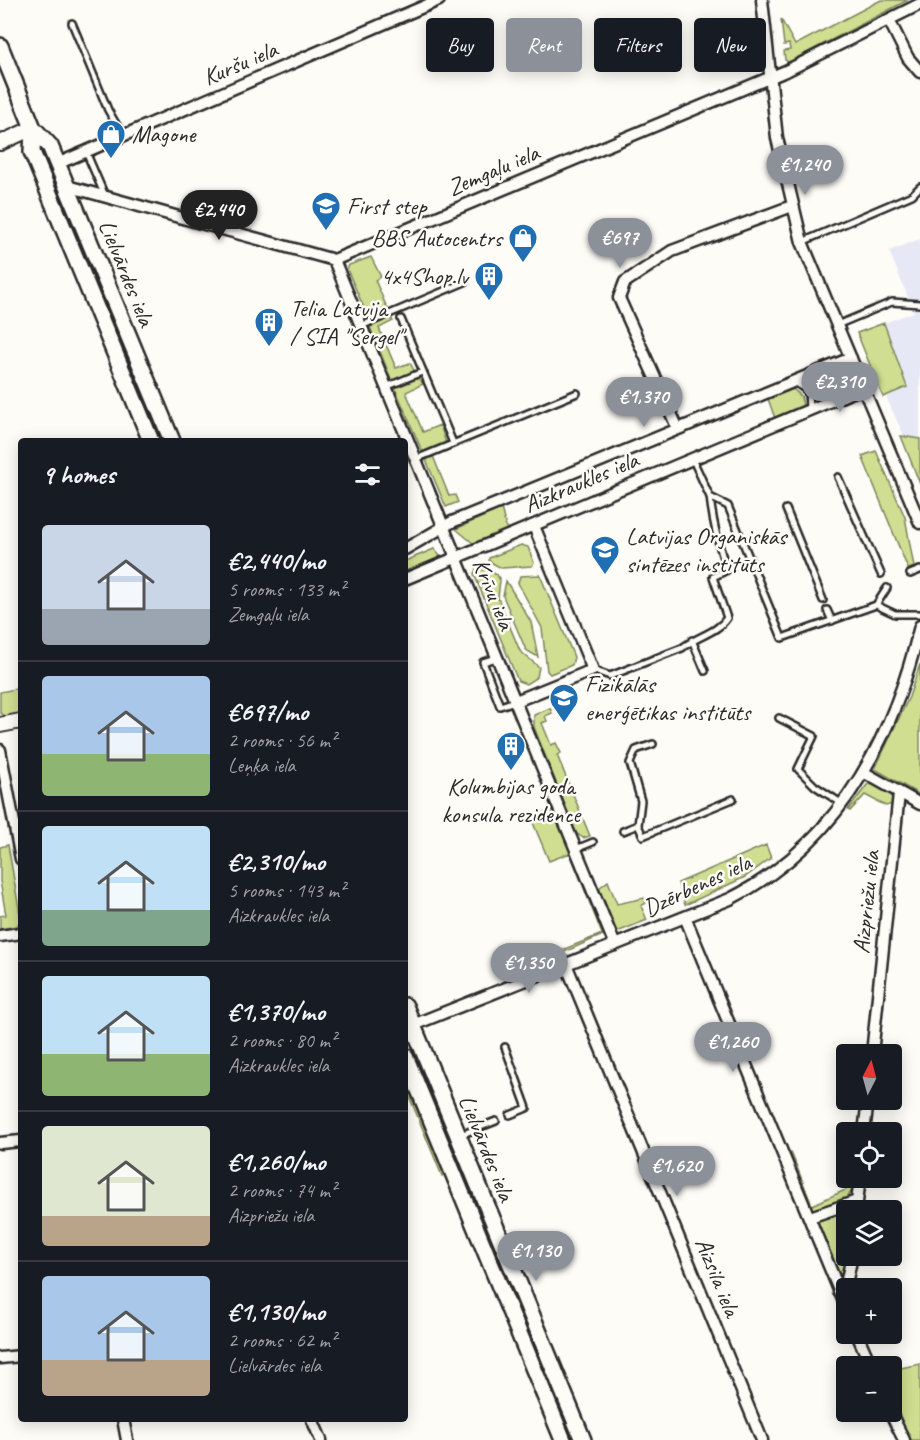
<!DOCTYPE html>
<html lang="en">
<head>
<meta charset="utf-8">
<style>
	:root { --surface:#171b24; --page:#242831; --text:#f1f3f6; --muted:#9ea1a6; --line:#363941; --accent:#8c9099 }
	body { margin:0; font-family:Caveat,sans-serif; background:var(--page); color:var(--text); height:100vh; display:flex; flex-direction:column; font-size:22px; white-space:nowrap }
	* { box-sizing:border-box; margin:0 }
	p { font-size:20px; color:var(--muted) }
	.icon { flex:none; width:33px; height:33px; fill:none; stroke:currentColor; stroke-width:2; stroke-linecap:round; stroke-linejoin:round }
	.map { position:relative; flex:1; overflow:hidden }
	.details { position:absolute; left:18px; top:438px; width:390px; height:984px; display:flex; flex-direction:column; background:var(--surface); border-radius:6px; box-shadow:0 3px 15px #0003 }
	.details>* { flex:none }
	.hud { position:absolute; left:426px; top:18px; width:404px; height:54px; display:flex; gap:12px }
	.needle { width:39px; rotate:6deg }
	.controls { position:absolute; left:836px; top:1044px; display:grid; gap:12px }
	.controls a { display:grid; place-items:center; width:66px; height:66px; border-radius:6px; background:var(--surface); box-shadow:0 3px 15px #0003; font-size:30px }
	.price { position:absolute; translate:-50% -51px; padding:0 14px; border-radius:21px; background:var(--accent); color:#fff; font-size:20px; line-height:39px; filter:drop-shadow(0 2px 3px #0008) }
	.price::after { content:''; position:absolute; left:50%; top:36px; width:18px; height:14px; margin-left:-9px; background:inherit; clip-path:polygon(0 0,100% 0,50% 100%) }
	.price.selected { background:#222; color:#fff }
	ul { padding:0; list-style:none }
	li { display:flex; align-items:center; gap:18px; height:150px; padding:0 24px }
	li+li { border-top:2px solid var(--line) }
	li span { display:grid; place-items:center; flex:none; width:168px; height:120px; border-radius:6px; color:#555 }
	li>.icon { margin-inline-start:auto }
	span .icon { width:72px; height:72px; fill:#fffc; stroke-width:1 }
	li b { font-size:26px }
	h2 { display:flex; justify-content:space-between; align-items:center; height:72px; padding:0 24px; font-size:26px }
	.tag { padding:0 21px; border-radius:6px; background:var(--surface); box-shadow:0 3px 15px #0003; font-size:21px; line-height:54px }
	.tag.selected { background:var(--accent); color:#fff }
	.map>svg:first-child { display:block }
	.built { fill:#e6e9f5 }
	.green { fill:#cfde91; stroke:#7d845e; stroke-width:1.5 }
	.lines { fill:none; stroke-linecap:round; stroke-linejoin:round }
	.service-casing { stroke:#2b2b2b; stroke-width:10 }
	.minor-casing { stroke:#2b2b2b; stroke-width:15 }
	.tertiary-casing { stroke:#2b2b2b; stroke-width:18 }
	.secondary-casing { stroke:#2b2b2b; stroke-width:20 }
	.service { stroke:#fdfcf7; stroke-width:5 }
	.minor { stroke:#fdfcf7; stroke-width:10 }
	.tertiary { stroke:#fdfcf7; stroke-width:14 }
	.secondary { stroke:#fdfcf7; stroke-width:15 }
	.labels { text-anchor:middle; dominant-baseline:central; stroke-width:5; stroke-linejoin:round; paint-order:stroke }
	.street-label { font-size:24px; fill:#2b2b2b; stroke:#fdfcf7 }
	.poi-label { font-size:24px; fill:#2b2b2b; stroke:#fdfcf7; text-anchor:start }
</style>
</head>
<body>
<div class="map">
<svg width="920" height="1440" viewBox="0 0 920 1440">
	<rect width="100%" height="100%" fill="#fdfcf7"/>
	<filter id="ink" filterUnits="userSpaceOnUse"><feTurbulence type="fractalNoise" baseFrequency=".0167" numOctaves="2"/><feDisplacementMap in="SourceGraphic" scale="12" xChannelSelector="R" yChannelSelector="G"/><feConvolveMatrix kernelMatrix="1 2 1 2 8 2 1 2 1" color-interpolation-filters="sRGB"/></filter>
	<g filter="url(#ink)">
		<path class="built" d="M920 239V439L904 436 886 397 907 386 884 323 914 312 889 251Z"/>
		<path class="green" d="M881 0H908L789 62 785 60 784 51 790 50 789 44 784 45 781 19 795 45Z
			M52 167 165 441H158L46 169Z
			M371 257 381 277 375 280 388 310 368 317 347 269 349 265Z
			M391 318 393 321 379 328 396 368 410 363 415 372 392 381 370 327Z
			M884 323 907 387 883 397 857 333Z
			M840 370 848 388 818 399 811 381Z
			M419 378 423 384 406 392 423 432 440 425 446 443 426 452 422 451 395 388Z
			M793 389 801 396 803 406 775 418 768 399Z
			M901 436 920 439V484Z
			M876 451 905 517 914 567 908 569 862 456Z
			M433 456 449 496 455 495 458 502 446 507 426 460Z
			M501 508 507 531 474 544 456 529Z
			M521 545 528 547 534 563 532 566 501 568 489 561V558Z
			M434 549 440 556 436 560 405 572V561Z
			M476 569 488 570 497 575 500 580 498 598 520 651 539 667 537 677 526 684 518 681 474 574Z
			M540 575 574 657 572 665 550 674 547 671 542 628 518 583 520 576Z
			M506 581 531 622 538 657 526 650 503 596Z
			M920 664V795L875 769 909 697Z
			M21 688V714L6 717 0 713V692Z
			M550 708 552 713 545 716 547 721 542 723 551 745 556 743 561 753 557 755 590 836 583 838 576 833 534 727V715Z
			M873 783 890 791 894 797 893 804 886 806 865 795 850 811 848 810 867 785Z
			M553 809 605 934 553 957 552 954 602 934 570 853 549 861 531 818Z
			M8 845 21 920 17 926 0 929V916L6 915 0 881V847Z
			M766 845 771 858 745 877 685 905 678 883Z
			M608 881 617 904 644 898 646 903 641 906 647 920 617 932 599 888Z
			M421 1064 576 1440H570L416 1066Z
			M405 1076 408 1079 446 1174 442 1176 405 1086Z
			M791 1152 812 1205 850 1188 852 1178H855C852 1204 837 1202 814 1211L812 1210 788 1153Z
			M854 1207V1210H846V1256H848L846 1277 839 1279 817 1219Z
			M920 1364V1440H910L891 1394V1370Z"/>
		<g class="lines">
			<g class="service-casing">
				<path id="service" d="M72 23 108 110 123 136
					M86 152 105 196
					M802 242 912 195 920 187
					M401 319 453 443
					M837 325 892 302 920 304
					M361 326 465 282
					M796 383 808 391 809 408
					M386 387 422 372
					M416 459 577 393
					M693 460 710 497 728 506 782 638 876 605 895 614H920
					M838 477 881 574
					M786 509 823 600
					M910 574 920 570
					M876 605 887 588
					M827 610 832 621
					M692 640 705 671
					M496 658 483 662 500 706 515 701
					M593 670 610 676 682 648C697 636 717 633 727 618L713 577 727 570C718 545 713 523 710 497
					M779 718 814 736 798 769 815 786 841 803
					M638 825 641 801 630 763 636 750 653 744
					M623 831 638 825 643 836 733 799
					M576 849 593 842
					M505 1047 527 1108 510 1115
					M458 1136 496 1121"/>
			</g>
			<g class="minor-casing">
				<path id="minor" d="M762 0 777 138 802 242 920 523
					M889 20 908 58 920 72
					M57 164 439 0
					M67 186 334 260 788 70 920 4
					M334 260 615 945
					M678 429 619 298 625 282 672 251 792 206
					M405 549 452 522 851 358
					M405 579 862 388
					M516 701 593 670 534 526
					M0 750 21 859
					M865 773 920 804
					M685 917 846 1307
					M0 936 21 933
					M566 964 762 1440
					M413 1025 730 899C838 844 893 740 920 626
					M872 1054 899 793
					M864 1132 868 1100
					M0 1143 21 1141
					M856 1210 860 1178
					M810 1217 857 1201
					M839 1292 846 1284 852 1256
					M857 1334 871 1366
					M0 1358 21 1356
					M890 1412 904 1440
					M123 1419 127 1440
					M312 1419 321 1440"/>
			</g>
			<g class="tertiary-casing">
				<path id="tertiary" d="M0 143 33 128
					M0 725 21 721"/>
			</g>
			<g class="secondary-casing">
				<path id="secondary" d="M0 46 33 128 50 146 172 441
					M33 128 32 152 151 441
					M405 1006 583 1440
					M405 1056 563 1440"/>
			</g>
			<use href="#service" class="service"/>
			<use href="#minor" class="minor"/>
			<use href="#tertiary" class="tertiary"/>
			<use href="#secondary" class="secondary"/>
		</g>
	</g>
	<defs>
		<g id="shop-pin" transform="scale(1.5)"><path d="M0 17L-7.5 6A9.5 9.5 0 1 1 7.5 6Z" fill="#1f6fb2" stroke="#fdfcf7"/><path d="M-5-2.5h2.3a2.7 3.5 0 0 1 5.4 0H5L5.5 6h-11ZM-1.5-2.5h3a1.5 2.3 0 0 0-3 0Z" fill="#fff"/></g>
		<g id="school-pin" transform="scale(1.5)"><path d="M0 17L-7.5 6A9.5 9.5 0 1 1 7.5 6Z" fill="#1f6fb2" stroke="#fdfcf7"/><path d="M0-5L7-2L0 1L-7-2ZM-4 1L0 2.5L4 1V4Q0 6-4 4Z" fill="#fff"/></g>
		<g id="building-pin" transform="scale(1.5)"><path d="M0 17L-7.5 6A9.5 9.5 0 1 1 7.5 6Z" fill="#1f6fb2" stroke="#fdfcf7"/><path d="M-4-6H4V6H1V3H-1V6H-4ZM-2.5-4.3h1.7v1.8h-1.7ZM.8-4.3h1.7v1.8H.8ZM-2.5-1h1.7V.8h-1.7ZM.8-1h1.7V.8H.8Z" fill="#fff"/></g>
		<g id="university-pin" transform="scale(1.5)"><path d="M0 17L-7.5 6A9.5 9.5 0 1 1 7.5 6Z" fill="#1f6fb2" stroke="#fdfcf7"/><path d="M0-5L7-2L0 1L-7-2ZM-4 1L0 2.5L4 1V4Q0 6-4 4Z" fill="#fff"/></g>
	</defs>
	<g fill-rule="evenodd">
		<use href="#shop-pin" x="111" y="134"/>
		<use href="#school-pin" x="326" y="206"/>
		<use href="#shop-pin" x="523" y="238"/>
		<use href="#building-pin" x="489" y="276"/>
		<use href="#building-pin" x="269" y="322"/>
		<use href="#university-pin" x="605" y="550"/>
		<use href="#university-pin" x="564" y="698"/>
		<use href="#building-pin" x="511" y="746"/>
	</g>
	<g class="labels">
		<g class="street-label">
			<text transform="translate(240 63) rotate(-23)">Kuršu iela</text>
			<text transform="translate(493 170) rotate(-23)">Zemgaļu iela</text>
			<text transform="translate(127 273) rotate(68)">Lielvārdes iela</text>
			<text transform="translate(581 482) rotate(-23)">Aizkraukles iela</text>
			<text transform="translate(494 594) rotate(68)">Krīvu iela</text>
			<text transform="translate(697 885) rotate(-25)">Dzērbenes iela</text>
			<text transform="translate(866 902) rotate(-84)">Aizpriežu iela</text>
			<text transform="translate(487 1148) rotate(68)">Lielvārdes iela</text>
			<text transform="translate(718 1277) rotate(68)">Aizsila iela</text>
		</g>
		<g class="poi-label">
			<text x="132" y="134">Magone</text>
			<text x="347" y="206">First step</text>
			<text x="502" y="238" text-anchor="end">BBS Autocentrs</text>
			<text x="468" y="276" text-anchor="end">4x4Shop.lv</text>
			<text x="290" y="308">Telia Latvija<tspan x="290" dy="28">/ SIA "Sergel"</tspan></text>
			<text x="626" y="536">Latvijas Organiskās<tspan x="626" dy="28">sintēzes institūts</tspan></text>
			<text x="585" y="684">Fizikālās<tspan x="585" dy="28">enerģētikas institūts</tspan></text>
			<text x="511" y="786" text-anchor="middle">Kolumbijas goda<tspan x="511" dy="28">konsula rezidence</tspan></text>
		</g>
	</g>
</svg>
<div class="controls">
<a><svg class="needle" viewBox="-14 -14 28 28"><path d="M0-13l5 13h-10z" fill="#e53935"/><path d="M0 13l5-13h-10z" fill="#9ea1a6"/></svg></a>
<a><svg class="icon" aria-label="locate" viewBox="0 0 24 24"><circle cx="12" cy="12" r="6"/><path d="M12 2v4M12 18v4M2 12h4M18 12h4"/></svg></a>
<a><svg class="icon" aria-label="layers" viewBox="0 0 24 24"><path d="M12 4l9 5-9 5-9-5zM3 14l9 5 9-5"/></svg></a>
<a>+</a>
<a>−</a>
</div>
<b class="price" style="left:805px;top:196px">€1,240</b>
<b class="price selected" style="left:219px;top:241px">€2,440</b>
<b class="price" style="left:620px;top:269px">€697</b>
<b class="price" style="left:840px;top:413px">€2,310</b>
<b class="price" style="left:644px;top:428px">€1,370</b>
<b class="price" style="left:529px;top:994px">€1,350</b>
<b class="price" style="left:733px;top:1073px">€1,260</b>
<b class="price" style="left:677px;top:1197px">€1,620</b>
<b class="price" style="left:536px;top:1282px">€1,130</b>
<div class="hud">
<a class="tag">Buy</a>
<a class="tag selected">Rent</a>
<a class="tag">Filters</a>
<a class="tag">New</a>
</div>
<section class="details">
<h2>9 homes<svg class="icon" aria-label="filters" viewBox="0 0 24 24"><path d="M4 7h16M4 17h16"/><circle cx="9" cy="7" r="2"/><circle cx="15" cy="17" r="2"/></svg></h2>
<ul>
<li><span style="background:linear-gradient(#c9d6e8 70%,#9aa5b1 0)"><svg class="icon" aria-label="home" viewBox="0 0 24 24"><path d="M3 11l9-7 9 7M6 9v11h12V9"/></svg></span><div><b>€2,440/mo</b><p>5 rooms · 133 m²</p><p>Zemgaļu iela</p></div></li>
<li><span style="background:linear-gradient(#a9c7e8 65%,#8fb573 0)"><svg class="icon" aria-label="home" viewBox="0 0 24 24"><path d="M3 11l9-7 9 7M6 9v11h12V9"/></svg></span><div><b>€697/mo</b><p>2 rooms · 56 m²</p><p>Leņķa iela</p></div></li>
<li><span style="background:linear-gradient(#bfe0f5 70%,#7fa58c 0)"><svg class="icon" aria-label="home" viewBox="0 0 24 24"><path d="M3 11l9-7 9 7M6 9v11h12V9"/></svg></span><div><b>€2,310/mo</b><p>5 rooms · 143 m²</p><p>Aizkraukles iela</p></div></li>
<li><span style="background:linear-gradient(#bfe0f5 65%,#8fb573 0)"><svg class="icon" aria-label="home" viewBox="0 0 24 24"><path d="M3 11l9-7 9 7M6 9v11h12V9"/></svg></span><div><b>€1,370/mo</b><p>2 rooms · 80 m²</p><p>Aizkraukles iela</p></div></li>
<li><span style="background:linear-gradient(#dfe7d0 75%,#b9a48a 0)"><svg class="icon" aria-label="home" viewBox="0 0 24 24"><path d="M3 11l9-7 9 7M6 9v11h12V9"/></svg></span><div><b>€1,260/mo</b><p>2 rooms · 74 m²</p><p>Aizpriežu iela</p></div></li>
<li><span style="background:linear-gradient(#a9c7e8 70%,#b9a48a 0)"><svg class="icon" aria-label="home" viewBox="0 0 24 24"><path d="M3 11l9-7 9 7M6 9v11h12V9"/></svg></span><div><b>€1,130/mo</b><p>2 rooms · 62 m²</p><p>Lielvārdes iela</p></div></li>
</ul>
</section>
</div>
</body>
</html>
